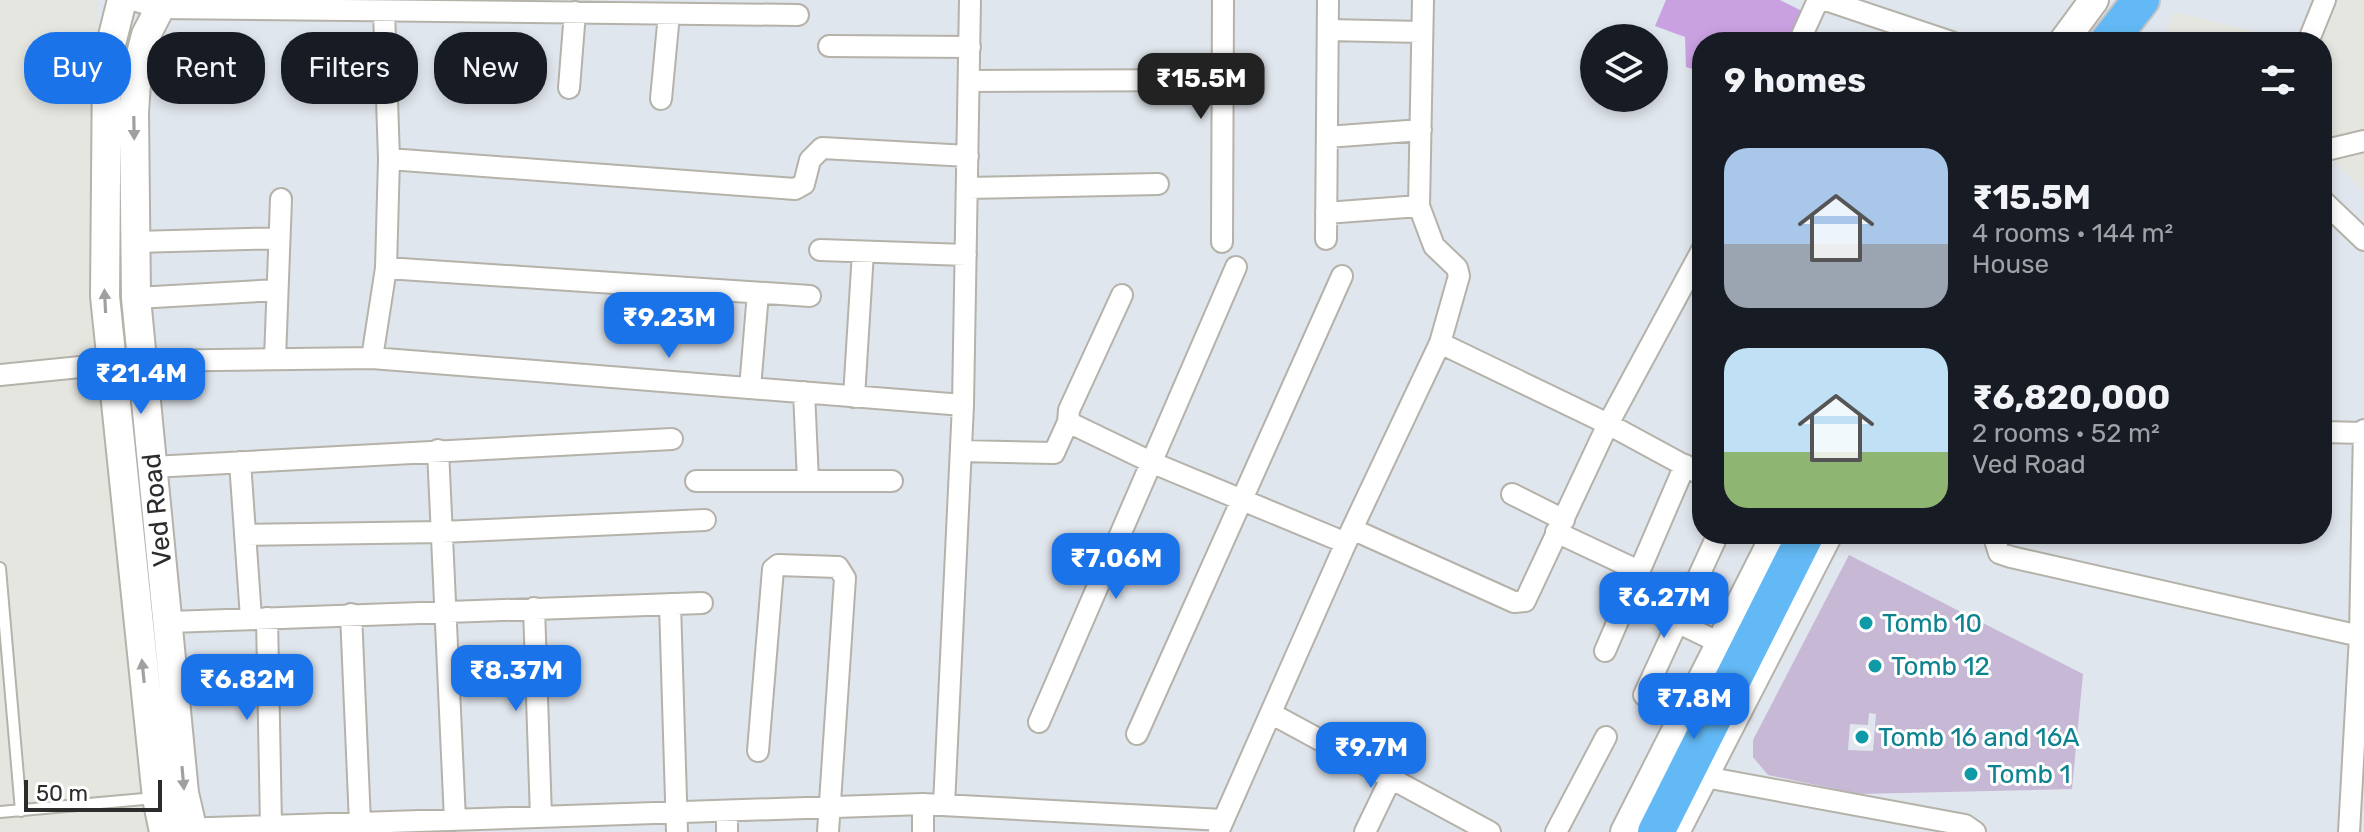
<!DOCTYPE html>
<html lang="en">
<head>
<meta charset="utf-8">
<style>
	:root { --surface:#171b24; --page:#242831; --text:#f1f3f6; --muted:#9ea1a6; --accent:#1a73e8 }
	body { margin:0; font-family:Rubik,sans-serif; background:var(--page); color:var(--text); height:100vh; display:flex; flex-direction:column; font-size:30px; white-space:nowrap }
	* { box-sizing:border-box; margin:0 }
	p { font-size:26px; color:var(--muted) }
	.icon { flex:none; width:44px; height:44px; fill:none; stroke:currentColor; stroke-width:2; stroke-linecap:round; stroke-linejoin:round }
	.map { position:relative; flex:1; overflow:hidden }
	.drawer { position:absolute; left:1692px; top:32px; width:640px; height:512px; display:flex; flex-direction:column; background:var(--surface); border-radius:32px; box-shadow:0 4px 12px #0003 }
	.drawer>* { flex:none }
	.banner { position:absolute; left:24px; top:32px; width:760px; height:72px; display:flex; gap:16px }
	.controls { position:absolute; left:1580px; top:24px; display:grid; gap:16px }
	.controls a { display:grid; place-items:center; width:88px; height:88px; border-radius:50%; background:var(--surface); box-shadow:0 4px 12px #0003; font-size:40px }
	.scale { position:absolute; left:24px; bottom:20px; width:138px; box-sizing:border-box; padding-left:8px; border:4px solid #2c2c2c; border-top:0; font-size:22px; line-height:28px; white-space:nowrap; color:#2c2c2c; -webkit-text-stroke:6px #fff; paint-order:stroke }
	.price { position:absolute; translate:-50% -68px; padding:0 18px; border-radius:16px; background:var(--accent); color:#fff; font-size:26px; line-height:52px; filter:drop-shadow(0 2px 4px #0008) }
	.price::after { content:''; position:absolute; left:50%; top:48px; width:24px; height:18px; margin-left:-12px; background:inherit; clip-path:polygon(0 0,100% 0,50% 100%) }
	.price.on { background:#222; color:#fff }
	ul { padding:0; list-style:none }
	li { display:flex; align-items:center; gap:24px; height:200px; padding:0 32px }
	li span { display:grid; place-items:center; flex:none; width:224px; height:160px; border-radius:24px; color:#555 }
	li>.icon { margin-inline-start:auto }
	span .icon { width:96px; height:96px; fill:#fffc; stroke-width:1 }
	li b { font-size:34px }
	h2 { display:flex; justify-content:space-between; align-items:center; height:96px; padding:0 32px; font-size:34px }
	.tag { padding:0 28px; border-radius:32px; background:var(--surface); box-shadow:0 4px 12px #0003; font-size:28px; line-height:72px }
	.tag.on { background:var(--accent); color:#fff }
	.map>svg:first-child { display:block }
	.industrial { fill:#e5e6e0 }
	.green { fill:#c9a0e0 }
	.cemetery { fill:#c7b8d6; fill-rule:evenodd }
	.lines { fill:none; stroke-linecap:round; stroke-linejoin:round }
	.lane-casing { stroke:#b4b2a9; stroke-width:14 }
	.street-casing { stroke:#b4b2a9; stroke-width:24 }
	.secondary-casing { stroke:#b4b2a9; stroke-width:32 }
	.highway-casing { stroke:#c4c4c4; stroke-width:40 }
	.lane { stroke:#fff; stroke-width:10 }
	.street { stroke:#fff; stroke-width:20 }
	.secondary { stroke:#fff; stroke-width:28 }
	.highway { stroke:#63b9f5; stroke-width:36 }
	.oneway { fill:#a0a0a0 }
	.culture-dot { fill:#0f9aa8; stroke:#fff; stroke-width:3 }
	.labels { text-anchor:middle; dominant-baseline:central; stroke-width:6; stroke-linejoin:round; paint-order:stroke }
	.street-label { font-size:26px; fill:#2c2c2c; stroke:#fff }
	.culture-label { font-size:26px; fill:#0d838f; stroke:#fff; text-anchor:start }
</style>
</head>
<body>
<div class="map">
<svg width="2364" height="832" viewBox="0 0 2364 832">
	<rect width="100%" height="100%" fill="#e0e6ed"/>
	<path class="industrial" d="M0 0H98L95 196 101 402 148 832H0Z
		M2318 0H2364V192L2322 150V42H2299Z
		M2174 12 2296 42H2161Z"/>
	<path class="green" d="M1666 0H1780L1804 12 1790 42H1702V72L1686 67 1685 37 1655 26Z"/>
	<path class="cemetery" d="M1849 555 2083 674 2072 789 1859 794 1768 775 1753 757V740ZM1869 713 1876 714 1873 751 1848 750 1850 724 1868 725Z"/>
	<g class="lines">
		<g class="lane-casing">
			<path id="lane" d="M0 568 21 811
				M0 812 155 798"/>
		</g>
		<g class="street-casing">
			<path id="street" d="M133 0 160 8 798 15
				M1423 0 1419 206 1434 246 1457 268 1459 276 1440 343
				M1826 0 1951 42
				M1328 30 1422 32
				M1799 42 1818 0
				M2308 42 2325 0
				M829 46 970 47
				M969 81 1223 80
				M569 88 575 12
				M661 99 669 14
				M1327 137 1421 130
				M2322 151 2364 141
				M389 159 795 189 804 184 810 160 822 148 968 156
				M967 188 1158 184
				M2322 200 2364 240
				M1326 213 1419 206
				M1326 239 1328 0
				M135 242 279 238
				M1222 242 1223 0
				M820 250 966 255
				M386 268 810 296
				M1122 295 1069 410 1068 422 1153 463 1346 543
				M136 298 277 290
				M372 358 386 268 389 159 384 11
				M275 359 281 199
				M0 375 140 361 372 358 963 405
				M750 388 758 293
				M804 392 808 481
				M854 397 863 252
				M2322 432 2364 433
				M438 450 455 820
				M961 451 1054 453 1068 422
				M240 462 251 618
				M152 467 672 439
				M696 481H892
				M1512 494 1564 520
				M1352 529 1514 602 1525 601 1608 424 1702 250
				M1556 532 1639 571
				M1993 534 1999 553 2011 557 2360 636
				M245 535 442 532 705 520
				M1627 598 1720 643
				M670 604 677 832
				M534 608 541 817
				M351 614 360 823
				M267 618 271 826
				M170 622 702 603
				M1605 651 1685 465
				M1644 695 1718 534
				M1272 714 1490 832
				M1039 722 1236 267
				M1137 734 1342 276
				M758 751 773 569 778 565 838 567 845 578 828 832
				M1705 777 1965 825 1975 832
				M944 805 963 405 970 0
				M727 811V832
				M180 829 923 804 1223 820
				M1219 830 1352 529 1440 343 1608 424 1702 475
				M923 832V804
				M1365 832 1392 776
				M1556 832 1606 737
				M2349 832 2360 636 2364 430"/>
		</g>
		<g class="secondary-casing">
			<path id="secondary" d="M122 0 107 60 105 296 157 798 164 832
				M164 0 146 35 137 69 134 112 136 298 184 793 193 832
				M2063 42 2094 0
				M1625 832 1776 534
				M1675 832 1828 534"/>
		</g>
		<g class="highway-casing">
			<path id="highway" d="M2108 42 2141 0
				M1656 832 1806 534"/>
		</g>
		<use href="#lane" class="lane"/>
		<use href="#street" class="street"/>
		<use href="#secondary" class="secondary"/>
		<use href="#highway" class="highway"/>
	</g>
	<defs><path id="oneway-solid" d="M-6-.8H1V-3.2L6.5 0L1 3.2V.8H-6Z" transform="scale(2)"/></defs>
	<g class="oneway">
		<use href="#oneway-solid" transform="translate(134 128) rotate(89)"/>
		<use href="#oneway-solid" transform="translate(105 301) rotate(-93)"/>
		<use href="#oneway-solid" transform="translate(143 671) rotate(-96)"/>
		<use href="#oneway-solid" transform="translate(183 778) rotate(85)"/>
	</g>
	<g class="culture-dot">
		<circle cx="1866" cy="623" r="8"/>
		<circle cx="1875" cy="666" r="8"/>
		<circle cx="1862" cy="737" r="8"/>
		<circle cx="1971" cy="774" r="8"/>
	</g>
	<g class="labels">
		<g class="street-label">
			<text transform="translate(157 510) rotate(-96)">Ved Road</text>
		</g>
		<g class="culture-label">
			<text x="1882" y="623">Tomb 10</text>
			<text x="1891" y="666">Tomb 12</text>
			<text x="1878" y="737">Tomb 16 and 16A</text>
			<text x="1987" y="774">Tomb 1</text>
		</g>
	</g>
</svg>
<div class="controls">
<a><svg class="icon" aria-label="layers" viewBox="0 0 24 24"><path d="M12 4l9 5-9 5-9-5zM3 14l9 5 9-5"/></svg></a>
</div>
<div class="scale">50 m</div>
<b class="price on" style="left:1201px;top:121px">₹15.5M</b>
<b class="price" style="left:669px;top:360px">₹9.23M</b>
<b class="price" style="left:141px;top:416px">₹21.4M</b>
<b class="price" style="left:1116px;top:601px">₹7.06M</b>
<b class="price" style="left:1664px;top:640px">₹6.27M</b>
<b class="price" style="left:516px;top:713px">₹8.37M</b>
<b class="price" style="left:247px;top:722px">₹6.82M</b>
<b class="price" style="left:1694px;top:741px">₹7.8M</b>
<b class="price" style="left:1371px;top:790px">₹9.7M</b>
<div class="banner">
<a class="tag on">Buy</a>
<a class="tag">Rent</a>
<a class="tag">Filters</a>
<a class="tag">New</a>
</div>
<section class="drawer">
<h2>9 homes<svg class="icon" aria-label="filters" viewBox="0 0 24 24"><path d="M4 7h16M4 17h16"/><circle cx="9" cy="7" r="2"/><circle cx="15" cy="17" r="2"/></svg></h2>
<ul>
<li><span style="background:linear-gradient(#a9c7e8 60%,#9aa5b1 0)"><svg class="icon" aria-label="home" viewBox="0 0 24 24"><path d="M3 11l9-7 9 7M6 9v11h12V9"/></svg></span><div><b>₹15.5M</b><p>4 rooms · 144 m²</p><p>House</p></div></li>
<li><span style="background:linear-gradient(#bfe0f5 65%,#8fb573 0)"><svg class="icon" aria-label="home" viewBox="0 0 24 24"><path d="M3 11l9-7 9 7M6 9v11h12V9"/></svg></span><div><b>₹6,820,000</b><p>2 rooms · 52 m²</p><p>Ved Road</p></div></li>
</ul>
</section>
</div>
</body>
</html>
